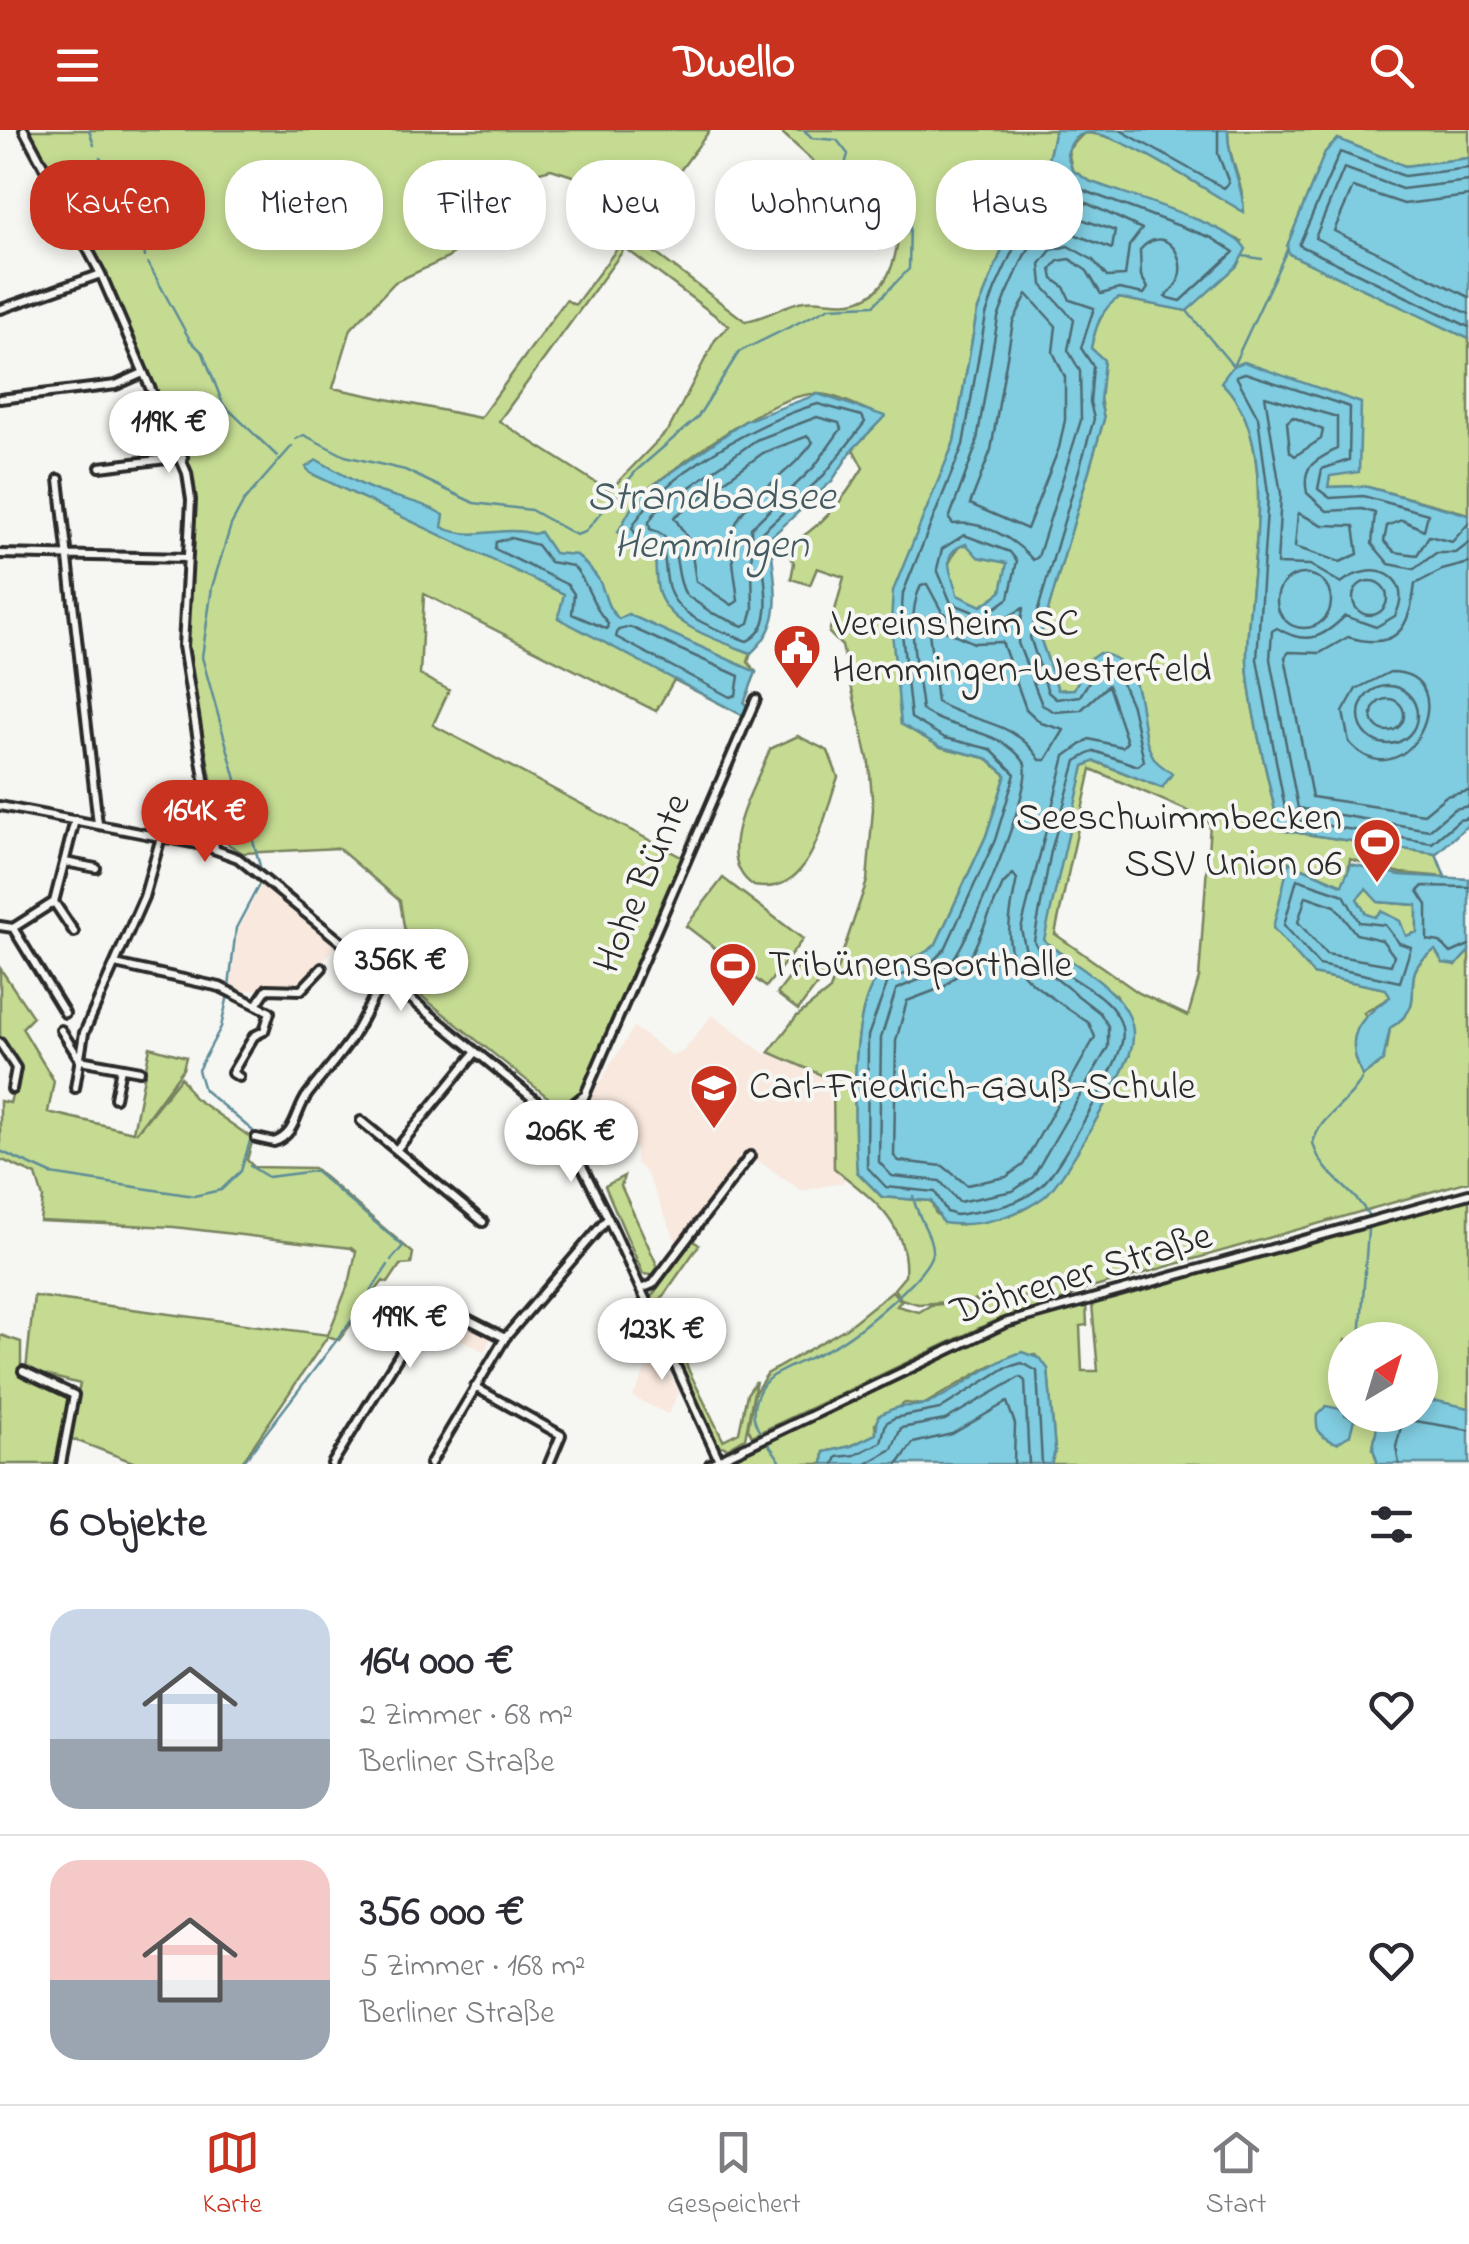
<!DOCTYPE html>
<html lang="de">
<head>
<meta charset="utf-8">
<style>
	:root { --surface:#fff; --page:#f2f2f3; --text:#2b2b33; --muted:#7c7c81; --line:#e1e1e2; --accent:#c8321e }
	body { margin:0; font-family:"Indie Flower",sans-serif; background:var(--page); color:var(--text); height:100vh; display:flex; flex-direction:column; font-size:38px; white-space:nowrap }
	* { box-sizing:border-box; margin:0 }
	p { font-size:32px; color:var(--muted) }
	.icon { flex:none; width:55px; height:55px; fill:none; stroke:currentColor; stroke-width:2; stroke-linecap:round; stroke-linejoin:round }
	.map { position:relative; height:1334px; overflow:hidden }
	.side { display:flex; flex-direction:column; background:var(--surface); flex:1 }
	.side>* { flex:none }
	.banner { position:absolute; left:30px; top:30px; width:1410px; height:90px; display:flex; gap:20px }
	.needle { width:65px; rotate:38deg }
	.tools { position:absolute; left:1328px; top:1192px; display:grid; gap:20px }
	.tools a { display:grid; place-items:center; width:110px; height:110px; border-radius:50%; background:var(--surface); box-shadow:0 5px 15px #0003; font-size:50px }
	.price { position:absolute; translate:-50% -85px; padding:0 22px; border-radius:35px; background:#fff; color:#222; font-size:32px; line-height:65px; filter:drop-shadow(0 2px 5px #0008) }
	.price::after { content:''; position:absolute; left:50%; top:60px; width:30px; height:22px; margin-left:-15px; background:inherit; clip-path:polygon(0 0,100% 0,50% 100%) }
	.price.selected { background:var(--accent); color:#fff }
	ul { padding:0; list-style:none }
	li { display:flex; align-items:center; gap:30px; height:250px; padding:0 50px }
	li+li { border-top:2px solid var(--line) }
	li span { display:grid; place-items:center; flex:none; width:280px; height:200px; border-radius:30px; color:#555 }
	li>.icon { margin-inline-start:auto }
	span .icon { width:120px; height:120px; fill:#fffc; stroke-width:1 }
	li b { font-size:42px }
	h2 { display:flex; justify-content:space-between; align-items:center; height:120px; padding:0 50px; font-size:42px }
	.pill { padding:0 35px; border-radius:40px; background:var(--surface); box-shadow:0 5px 15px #0003; font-size:35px; line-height:90px }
	.pill.selected { background:var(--accent); color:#fff }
	header { display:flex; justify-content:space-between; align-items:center; height:130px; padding:0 50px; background:var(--accent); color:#fff; font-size:45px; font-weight:700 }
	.menu { display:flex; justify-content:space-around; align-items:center; height:140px; border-top:2px solid var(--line); background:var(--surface); font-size:28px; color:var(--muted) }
	.menu a { display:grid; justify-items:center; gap:5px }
	.menu .selected { color:var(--accent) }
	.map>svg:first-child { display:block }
	.built { fill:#f8e8dd }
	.green { fill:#c4db91; stroke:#78835e; stroke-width:2.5; fill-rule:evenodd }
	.water { fill:#80cce0; stroke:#5e8c98; stroke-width:2.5; fill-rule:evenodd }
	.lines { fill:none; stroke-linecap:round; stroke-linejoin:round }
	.shore { stroke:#4d6b73; stroke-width:2.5 }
	.stream { stroke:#5e8c98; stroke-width:2.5 }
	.minor-casing { stroke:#2b2b2b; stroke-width:14 }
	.minor { stroke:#f6f6f2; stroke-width:6 }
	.labels { text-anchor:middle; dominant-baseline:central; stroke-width:8; stroke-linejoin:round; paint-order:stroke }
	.poi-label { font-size:40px; fill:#2b2b2b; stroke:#f6f6f2; text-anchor:start }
	.street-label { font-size:40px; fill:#2b2b2b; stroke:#f6f6f2 }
	.water-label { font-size:42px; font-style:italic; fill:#445b61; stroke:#f6f6f2 }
</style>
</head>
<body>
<header><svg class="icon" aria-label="menu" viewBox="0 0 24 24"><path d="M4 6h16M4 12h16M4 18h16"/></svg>Dwello<svg class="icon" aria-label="search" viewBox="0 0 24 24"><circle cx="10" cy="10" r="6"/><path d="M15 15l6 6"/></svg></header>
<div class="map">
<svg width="1469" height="1334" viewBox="0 0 1469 1334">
	<rect width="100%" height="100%" fill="#f6f6f2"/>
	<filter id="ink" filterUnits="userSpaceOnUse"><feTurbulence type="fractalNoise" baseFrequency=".01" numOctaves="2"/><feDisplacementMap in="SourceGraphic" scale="20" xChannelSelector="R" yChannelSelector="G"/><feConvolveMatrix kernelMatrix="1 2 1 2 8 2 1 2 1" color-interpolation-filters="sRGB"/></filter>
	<g filter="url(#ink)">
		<path class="built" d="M261 755 335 816 304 853 245 861 231 855 238 799Z
			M712 885 766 925 769 922 833 950 844 1052 802 1061 747 1023 677 1113 646 1042 636 1033 637 1020 604 1007 590 1014 578 988 634 897 672 926 683 922Z
			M440 1180 492 1206 484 1221 433 1196Z
			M648 1235 671 1246 679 1262 668 1284 633 1267Z"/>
		<path class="green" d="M26 0H710L668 57 678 65 642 113 745 191C767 188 784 174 804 171 819 169 836 174 851 172 890 166 898 126 899 93L849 64 779 0H1055L1042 56 1004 115 977 182 954 312 925 392 899 571 901 594 941 617 986 628 1006 645 986 706 936 814C918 833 890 833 873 856 851 885 854 1004 857 1042L882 1067 931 1071 936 1084 957 1095C979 1091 1006 1090 1025 1079 1067 1056 1107 968 1130 925L1117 866 1044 811 1043 801 1084 636 1094 631 1162 658 1153 628 1089 530 1074 559 1058 560 1040 508 1104 289 1090 218 1095 200 1108 173 1119 168 1187 181 1242 111 1089 51 1072 40 1068 20 1084 3C1129 3 1201 58 1243 81 1245 53 1227 29 1228 0H1469V28L1405 36 1338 9 1287 120 1469 209V384L1364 356 1328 357 1330 346 1237 267C1277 345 1248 442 1247 526 1247 572 1270 652 1279 700L1436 724 1445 747 1401 743 1350 729 1347 751 1342 755 1289 732 1313 844 1386 859 1390 867 1364 883 1387 918 1390 898C1436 870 1390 848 1435 820L1456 835 1469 821V1051L1081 1161 1055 1173 1045 1165H1040L1053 1174 992 1192 752 1306 748 1298 754 1264 767 1244 846 1198 892 1161 901 1171 897 1176 919 1182 931 1175 1026 1167 918 1174 901 1169 894 1159 905 1146C909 1093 871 1068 834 1038L833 950 769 922 796 887 830 860 867 751 873 679 869 633 842 516 829 503 844 447 817 438 810 455 791 449 794 433 785 417C821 398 842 372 863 338L853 319 884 287C865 280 839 265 818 264 771 261 678 338 638 366L632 418 655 424 659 463 702 503 751 523 748 532 756 542 744 573 750 578 746 587 674 550 656 581 424 464 420 545 449 560 433 595 683 728 584 960 568 976 560 977 414 860 400 771 338 718 243 723 223 711 186 516 194 364 186 325 103 142ZM551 39 652 72 575 175 566 170 480 288 333 258 351 199 395 152 448 128 467 110 504 51ZM625 118 729 196 715 210 669 299 609 361 499 291ZM1091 639 1202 687 1210 694 1199 848 1188 886 1139 863 1055 804Z
			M967 414 983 427 1008 433 1001 462 981 477 957 465 947 437 958 417Z
			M798 606 828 621 838 647C822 689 813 767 754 756 710 727 755 658 770 619Z
			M723 748 803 809 766 857 686 796Z
			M1365 758 1379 772 1417 775V802L1406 807 1366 784 1357 769Z
			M806 826 827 842 798 880 777 864Z
			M0 838 33 887 22 898 54 951 48 982 133 1002 150 917 186 927 183 939 136 1003 181 947 193 967 253 1009 247 1030 254 1037 314 1038 413 1123 411 1134 400 1135 388 1153 383 1151 339 1210 328 1206 241 1334H138L67 1307 80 1254 26 1240 34 1166 328 1205 350 1150 356 1122 351 1118 174 1097 40 1091 43 1068 36 1045 0 1029V971L10 973 19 939 0 911Z
			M624 1046 621 1056 658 1137 652 1145 643 1144 605 1056Z
			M1469 1067V1278L1420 1272V1210H1345V1280L1317 1285 1354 1289 1351 1285H1379L1373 1319 1378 1334H1051L1055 1321 1048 1239 1035 1225 991 1235 923 1275 905 1273 875 1294 876 1304 851 1316 824 1322 823 1334H723L984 1206 1086 1174 1087 1195 1080 1196 1082 1241H1098L1092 1174Z
			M692 1110 699 1115 661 1169 689 1241 723 1310 739 1302 747 1264 756 1251 745 1308 728 1318 717 1315 651 1167Z
			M0 1205 21 1212V1245L71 1266 58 1334H0Z"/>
		<path class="water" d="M1055 0H1228C1227 29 1243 53 1244 82 1213 65 1117 0 1087 3 1075 5 1070 13 1067 25L1072 40 1089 51C1118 62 1234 96 1246 119L1237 136 1187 181 1119 168C1101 177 1095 200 1091 218L1104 230 1100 272 1104 289 1040 508 1058 560 1074 559 1089 530 1099 523C1153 532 1133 595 1154 628 1157 634 1167 639 1172 644L1162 658 1095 631 1084 636 1044 810C1069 833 1115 854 1129 886 1134 897 1134 911 1130 923 1121 949 1063 1052 1044 1067 1017 1087 976 1098 943 1093L931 1071 882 1067 857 1042C854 999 848 872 882 842 898 828 921 830 936 814L986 706 1006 645 986 628 941 617 901 594 891 492 893 461 954 312 977 182 1004 115 1042 56ZM966 414 978 427 1007 433 1001 462 981 476 957 465C954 446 936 424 966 414Z
			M1338 9 1405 36 1469 28V209L1289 124 1287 116 1325 22Z
			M1244 232 1361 273 1359 342 1330 346 1328 357 1364 356 1469 385V694L1436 724 1279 700C1270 651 1247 573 1247 526 1247 446 1285 313 1221 252L1233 236Z
			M818 264 885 286 853 319 832 351 771 407C772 453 789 489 751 523 721 511 672 498 659 464 655 452 656 436 655 424L632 418 618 402 638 366 745 291Z
			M317 330C336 340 353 352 374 360 398 369 421 371 444 385L442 397C475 413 501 394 534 404L540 402 554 423 577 425C584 433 595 442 600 452 607 468 605 476 619 489L628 484 756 542 744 573 750 578 746 587 558 488 564 464 310 343 306 337Z
			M1289 732 1342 755 1351 734 1400 745 1469 749V821L1456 835 1443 833 1435 820C1390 847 1436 869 1390 898L1383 931 1363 946C1342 906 1359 889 1390 867L1386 859 1313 844 1273 798ZM1366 759 1378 772 1417 775V802L1406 806 1400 791 1381 781 1375 787 1366 784 1357 769Z
			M1022 1222 1041 1229 1048 1239 1055 1321 1051 1334H823L824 1322 851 1316 876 1304 878 1286C903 1271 912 1280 931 1272 963 1258 988 1233 1022 1222Z
			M1437 1271 1469 1278V1334H1378L1373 1319 1379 1285H1420V1272Z
			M1326 1276 1345 1280V1285L1354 1289 1350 1305 1337 1313C1321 1308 1315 1302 1317 1285Z"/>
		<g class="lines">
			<path class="shore" d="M1120 0 1224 58 1229 53 1218 24V0
				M1469 38 1404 46 1340 22 1299 115 1469 197
				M1060 44 1085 61 1212 108 1234 122 1181 171 1165 167C1169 161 1177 157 1179 148 1186 122 1162 94 1140 120L1141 146 1148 158 1144 164 1119 159 1101 164 1087 141 1070 129 1058 131 1051 139 1053 149 1064 157 1070 170 1094 178 1081 218 1093 236 1090 272 1094 289 1030 507 1048 562 1056 569 1080 566 1100 534 1116 540 1132 576 1144 631 1138 636 1094 621 1076 631 1051 721 1034 811C1049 845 1100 854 1118 887 1123 896 1124 906 1121 916 1115 939 1059 1039 1042 1055 1019 1077 986 1080 956 1085L947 1082 935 1062 886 1057 867 1037 868 906 888 851 931 833 945 819 995 710 1015 644 990 619 945 608 911 588 901 493 903 463 963 315 986 185 995 159 1013 120Z
				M1469 51 1402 59 1344 38 1315 108 1469 184
				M1067 64 1142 99 1129 116 1125 146 1107 147 1093 130 1068 116 1051 120 1040 134 1042 155 1074 190 1068 220 1080 241 1081 290 1038 427 1033 430C1015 409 983 390 953 394L949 389 976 316 998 188 1007 164 1024 126Z
				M1469 66 1404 74 1353 57 1334 101 1469 167
				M1073 86 1115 101 1112 119 1064 100 1067 88Z
				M1027 164 1056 196 1053 222 1065 247V290L1059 318 1027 399 970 374 991 320 1013 192Z
				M818 274 862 286 865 292 824 345 762 402C756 433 784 494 747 511 721 501 678 488 669 459 665 446 666 432 663 419L638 408 632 398C658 347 762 289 818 274Z
				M817 287 839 293 841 299 814 337 751 398 753 479 749 493 743 496 712 483 686 465C670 438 687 411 650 399L649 392 656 381 756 310Z
				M1293 287 1323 300 1321 309 1295 326 1290 322 1287 292Z
				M808 306 813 312C794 342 742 368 734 399 729 421 736 449 738 471L732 475 696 451 690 412 674 387 763 323Z
				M1298 383 1323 395 1354 396 1358 424 1340 432 1295 417Z
				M1469 393 1452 412 1429 406 1417 425 1395 422 1384 411 1387 396 1402 390 1424 400 1428 384 1363 366 1330 368 1318 359 1322 339 1349 330 1350 277 1245 243 1236 246 1258 287 1268 364 1257 529 1287 689 1432 713 1459 690 1469 688
				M964 405 1010 422 1017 431 1009 468 984 486 951 473 937 439 942 419Z
				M511 408 537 415 550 432 573 436C590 454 591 476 608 493L607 499 572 484 574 464 568 455 495 419 496 412Z
				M1469 413 1456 423H1436L1414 439 1389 434 1372 414 1375 383 1362 379 1327 381 1307 363C1301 335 1316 330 1337 319V287L1265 266 1281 364 1277 434 1310 435 1341 453C1375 427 1415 447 1395 486L1376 497 1345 486C1323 508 1306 516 1277 498L1272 501 1270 529 1298 678 1429 700 1454 679 1469 676
				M1469 433 1442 440 1415 454C1410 497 1398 522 1348 507L1320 523 1289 522 1285 527 1312 667 1424 684 1446 666 1469 661
				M1277 471a27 27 0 1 1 54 0a27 27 0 1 1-54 0Z
				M1353 468a17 17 0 1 1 34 0a17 17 0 1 1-34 0Z
				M927 454 942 482 974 498 991 497 1023 478 1018 513 1042 575 1055 582 1081 580 1108 555 1127 612 1122 617 1089 609 1065 626 1021 799 1027 826 1100 883 1108 896V917L1033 1047 1013 1061 959 1072 940 1051 892 1046 879 1032 881 908 896 860C915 849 935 848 951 832 968 813 1037 652 1024 632 1001 598 953 602 922 580 918 541 904 491 921 455Z
				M936 496 974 513 1002 512 1026 579 1041 593 1064 600 1046 630H1040C1015 589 973 594 937 572L929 501Z
				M630 497 739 546 736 565 730 567 616 507 618 500Z
				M1390 542C1469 542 1407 678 1349 612L1343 582 1356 559Z
				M1359 585a29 29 0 1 1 58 0a29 29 0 1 1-58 0Z
				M1372 585a16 16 0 1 1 32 0a16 16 0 1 1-32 0Z
				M1013 744 1017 749C996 842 1016 842 1089 893L1095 907 1023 1035 1006 1047 967 1055 943 1036 899 1031 894 1026 896 911 907 871 944 857 966 837 1003 754Z
				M1297 749 1344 765 1359 792 1385 795 1399 813 1411 817 1400 852 1319 835 1284 795Z
				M1469 757 1423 756 1418 761 1427 775V810L1440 812 1451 823 1469 815
				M1306 766 1335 776 1356 804 1382 810 1394 826 1391 835 1326 824 1298 792Z
				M834 1334 837 1327 855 1325 881 1312 886 1293 894 1288 940 1279 1005 1238 1022 1233 1037 1241 1042 1334
				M866 1334 892 1319 901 1298 945 1290 1020 1247 1025 1251 1029 1334
				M898 1334 913 1313 952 1304 1007 1272 1015 1294 1014 1334
				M1399 1334 1396 1317 1403 1289 1469 1300"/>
			<path class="stream" d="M89 0 94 15
				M804 0 812 8 837 10 848 24 845 35
				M100 28 139 86 145 127
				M1243 126 1262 129
				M148 133 190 210 203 223 223 274 277 326
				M1187 181 1233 236 1287 120
				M296 309 304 305 345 326 405 340 474 373 531 380 576 405 585 402 637 340 697 288 739 222 830 177 874 175 909 139 910 91 904 77C879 71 855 66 844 41
				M1436 724 1445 747
				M260 736 202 527 212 457 231 395 244 371 292 316
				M229 857 236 798 261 751
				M0 1021 51 1044 194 1066 221 1060 241 1041 253 1001 204 960 198 940 221 897 228 865
				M250 1036 268 1047 315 1041 403 1116 391 1130
				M1360 1210 1369 1086C1353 1057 1322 1047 1313 1013 1320 984 1352 973 1363 946
				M242 1334 352 1190 388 1135
				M782 1334C774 1319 757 1304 754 1288 752 1275 759 1255 771 1247 791 1234 818 1226 839 1213 860 1200 928 1146 932 1123 934 1107 915 1084 913 1066"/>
			<g class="minor-casing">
				<path id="minor" d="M24 0 101 144 187 343 191 370 183 516 215 718
					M1 179 101 144
					M0 269 116 255 143 243
					M100 337 183 327
					M59 349 98 694
					M0 424 187 428
					M0 676 202 715 238 728 546 979 567 1006 608 1088 719 1330
					M65 732 96 738
					M54 772 74 802
					M0 796 13 798 54 772 75 690
					M13 798 65 883
					M115 834 220 857 270 882 264 901 254 906 232 943 239 947
					M256 875 267 859 301 860 322 838
					M61 900 80 930 140 941
					M0 913 16 938 12 959
					M75 958 84 903 144 767 161 707
					M115 968 121 938
					M556 988 582 967
					M361 991 483 1092
					M561 995 582 972 756 569
					M256 1008 274 1012C297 1004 295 981 308 964 322 946 338 928 351 909 364 889 371 868 386 848
					M396 1020 476 922
					M641 1159 653 1154 750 1026
					M23 1241 74 1265 61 1334
					M475 1257 561 1305 549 1334
					M332 1334 430 1175H440L505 1208
					M430 1334 505 1208 608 1088
					M710 1334 1005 1193 1469 1064"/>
			</g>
			<use href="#minor" class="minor"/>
		</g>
	</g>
	<defs>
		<g id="civic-pin" transform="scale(2.5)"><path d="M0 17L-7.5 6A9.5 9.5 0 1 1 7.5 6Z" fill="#c8321e" stroke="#f6f6f2"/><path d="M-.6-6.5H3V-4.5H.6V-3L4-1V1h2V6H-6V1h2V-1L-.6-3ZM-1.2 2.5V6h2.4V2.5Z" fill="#fff"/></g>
		<g id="stadium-pin" transform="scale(2.5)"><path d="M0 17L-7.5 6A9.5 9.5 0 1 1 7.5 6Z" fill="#c8321e" stroke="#f6f6f2"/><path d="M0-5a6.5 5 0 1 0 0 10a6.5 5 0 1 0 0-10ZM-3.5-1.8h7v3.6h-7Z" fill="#fff"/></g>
		<g id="school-pin" transform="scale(2.5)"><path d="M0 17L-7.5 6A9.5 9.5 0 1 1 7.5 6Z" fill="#c8321e" stroke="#f6f6f2"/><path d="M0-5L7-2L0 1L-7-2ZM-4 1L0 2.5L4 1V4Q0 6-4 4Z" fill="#fff"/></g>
	</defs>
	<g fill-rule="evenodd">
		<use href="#civic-pin" x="797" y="518"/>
		<use href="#stadium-pin" x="1377" y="712"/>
		<use href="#stadium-pin" x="733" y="836"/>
		<use href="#school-pin" x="714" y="958"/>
	</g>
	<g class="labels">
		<g class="poi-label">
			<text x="832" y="495">Vereinsheim SC<tspan x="832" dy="46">Hemmingen-Westerfeld</tspan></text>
			<text x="1342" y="689" text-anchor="end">Seeschwimmbecken<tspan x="1342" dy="46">SSV Union 06</tspan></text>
			<text x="768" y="836">Tribünensporthalle</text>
			<text x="749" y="958">Carl-Friedrich-Gauß-Schule</text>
		</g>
		<g class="street-label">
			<text transform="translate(644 754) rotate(-67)">Hohe Bünte</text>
			<text transform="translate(1082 1146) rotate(-17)">Döhrener Straße</text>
		</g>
		<g class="water-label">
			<text x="711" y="368">Strandbadsee<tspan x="711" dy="48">Hemmingen</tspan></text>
		</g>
	</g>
</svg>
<div class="tools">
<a><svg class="needle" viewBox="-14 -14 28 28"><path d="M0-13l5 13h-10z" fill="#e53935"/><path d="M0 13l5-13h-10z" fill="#7c7c81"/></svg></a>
</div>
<b class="price" style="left:169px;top:346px">119K €</b>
<b class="price selected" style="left:205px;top:735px">164K €</b>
<b class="price" style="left:401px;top:884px">356K €</b>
<b class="price" style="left:571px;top:1055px">206K €</b>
<b class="price" style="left:410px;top:1241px">199K €</b>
<b class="price" style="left:662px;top:1253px">123K €</b>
<div class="banner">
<a class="pill selected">Kaufen</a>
<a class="pill">Mieten</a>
<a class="pill">Filter</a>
<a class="pill">Neu</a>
<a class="pill">Wohnung</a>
<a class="pill">Haus</a>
</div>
</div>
<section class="side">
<h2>6 Objekte<svg class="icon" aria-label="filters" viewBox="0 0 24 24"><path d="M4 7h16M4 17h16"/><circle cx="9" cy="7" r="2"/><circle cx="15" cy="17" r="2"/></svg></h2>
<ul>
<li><span style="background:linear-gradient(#c9d6e8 65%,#9aa5b1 0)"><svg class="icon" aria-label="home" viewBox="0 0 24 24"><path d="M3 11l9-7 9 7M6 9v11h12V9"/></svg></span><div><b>164 000 €</b><p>2 Zimmer · 68 m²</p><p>Berliner Straße</p></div><svg class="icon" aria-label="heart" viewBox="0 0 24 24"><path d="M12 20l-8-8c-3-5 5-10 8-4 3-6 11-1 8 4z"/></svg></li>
<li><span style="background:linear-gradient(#f6c9c9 60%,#9aa5b1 0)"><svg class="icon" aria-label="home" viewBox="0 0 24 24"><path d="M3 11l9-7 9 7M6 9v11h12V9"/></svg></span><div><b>356 000 €</b><p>5 Zimmer · 168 m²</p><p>Berliner Straße</p></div><svg class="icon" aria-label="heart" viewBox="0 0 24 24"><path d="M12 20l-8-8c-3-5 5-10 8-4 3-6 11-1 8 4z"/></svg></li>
</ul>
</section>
<nav class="menu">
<a class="selected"><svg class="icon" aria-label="map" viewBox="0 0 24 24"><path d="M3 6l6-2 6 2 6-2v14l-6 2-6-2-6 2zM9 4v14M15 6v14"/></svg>Karte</a>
<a><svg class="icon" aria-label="saved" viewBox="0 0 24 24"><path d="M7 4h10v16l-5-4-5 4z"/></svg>Gespeichert</a>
<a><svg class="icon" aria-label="home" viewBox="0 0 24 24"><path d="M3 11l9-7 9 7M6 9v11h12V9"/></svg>Start</a>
</nav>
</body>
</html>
